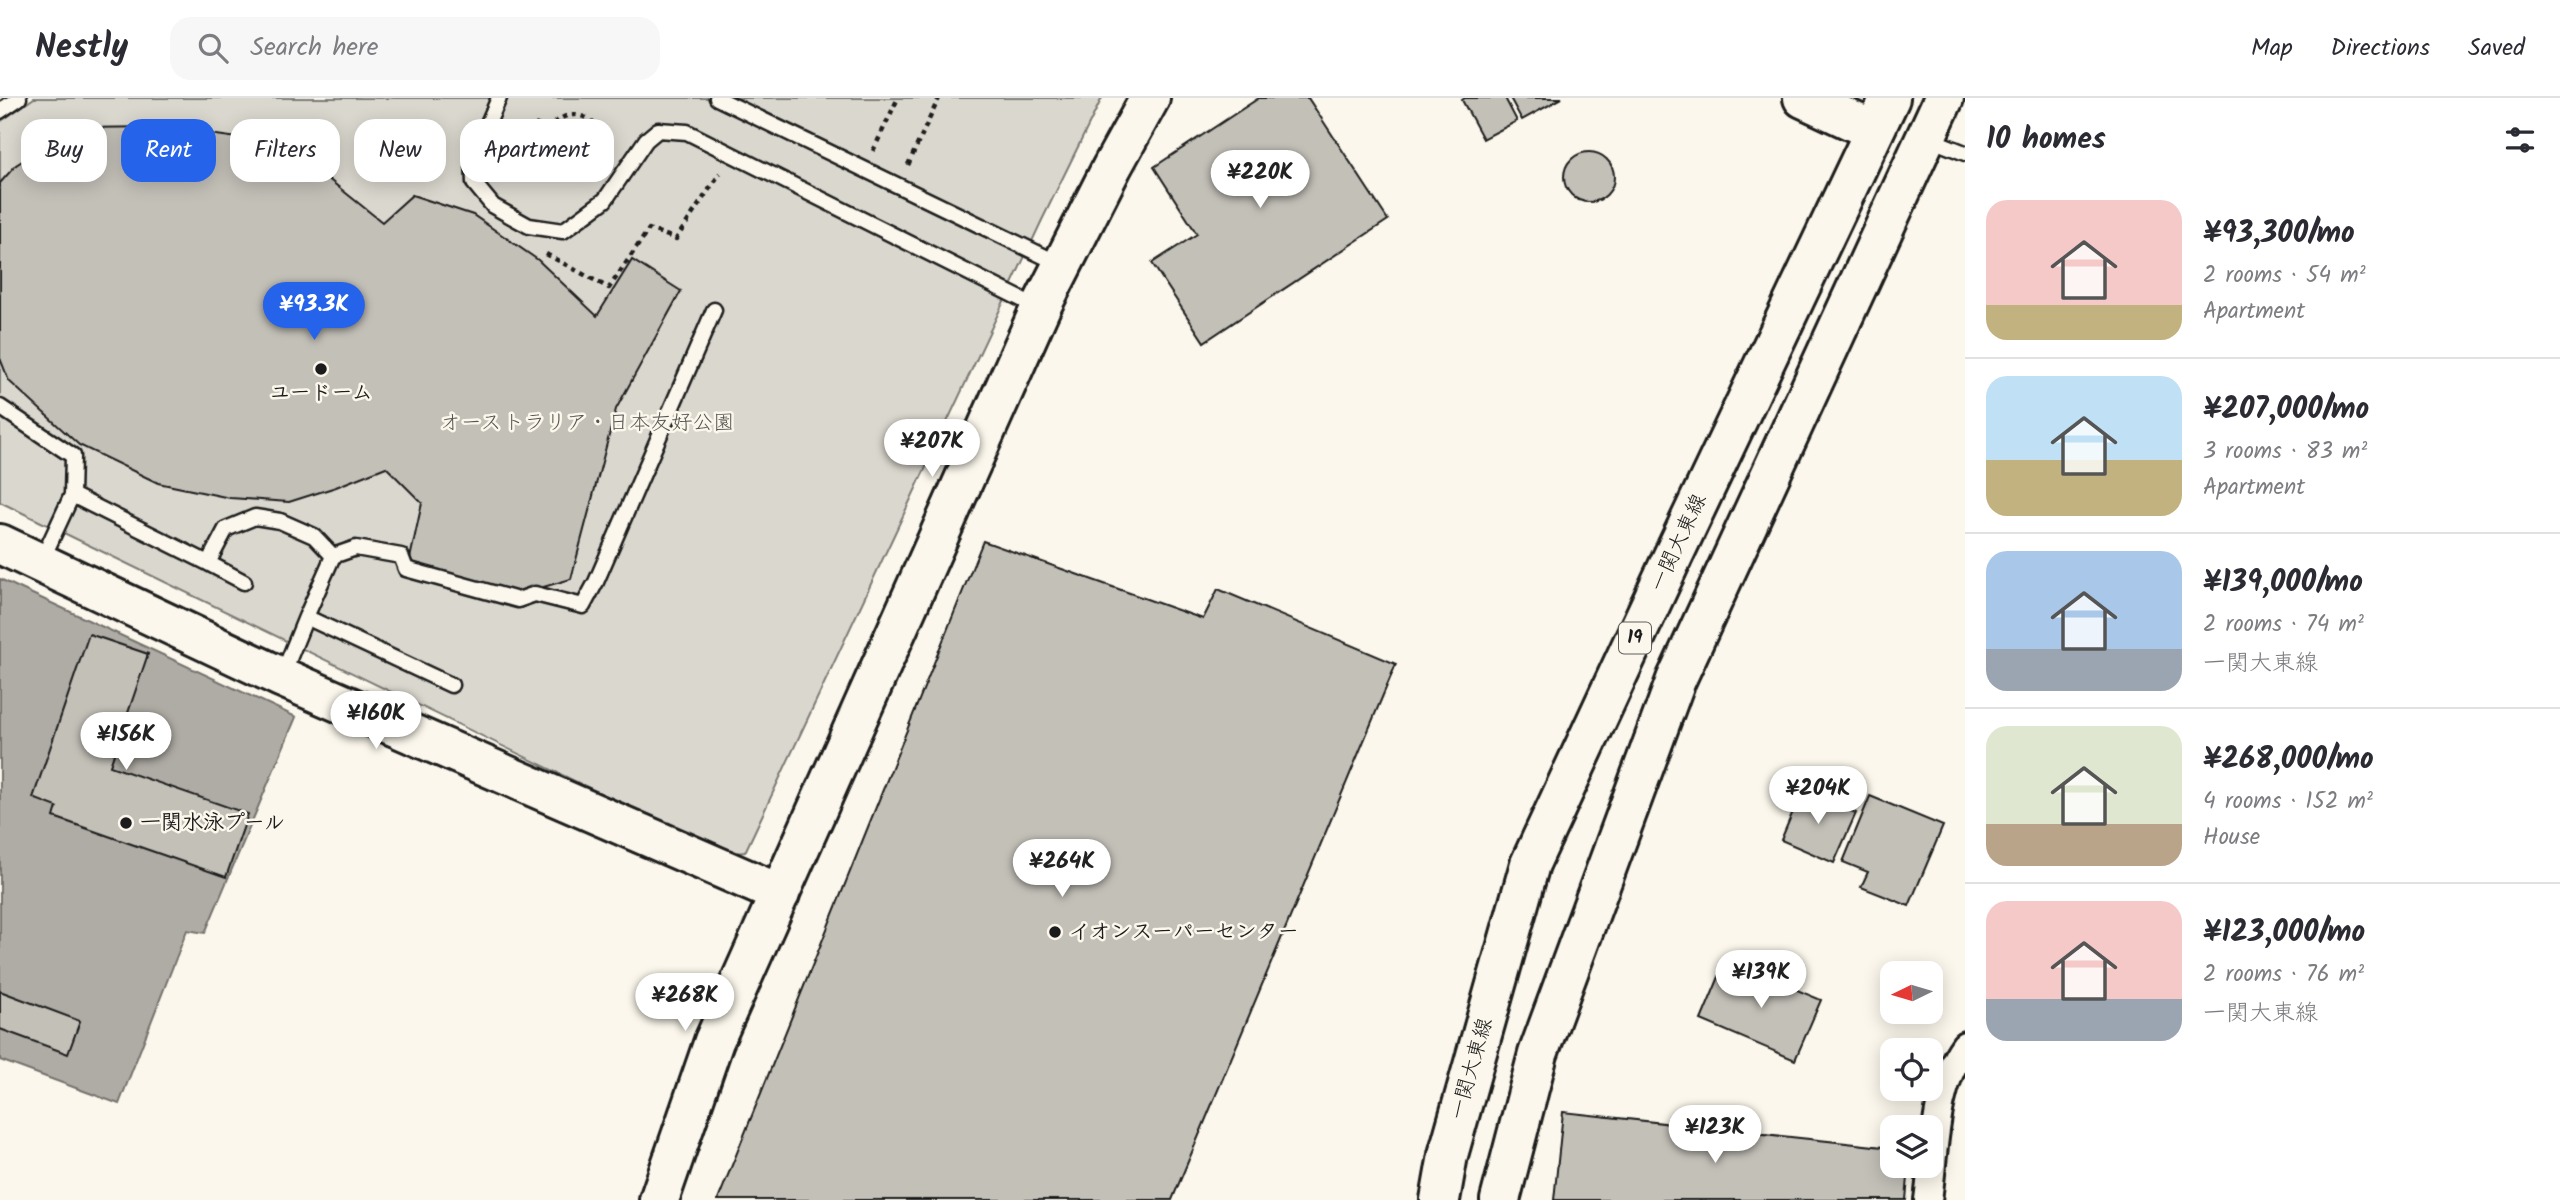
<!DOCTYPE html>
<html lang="en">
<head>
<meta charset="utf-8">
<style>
	:root { --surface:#fff; --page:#f7f7f7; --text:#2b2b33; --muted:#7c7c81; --line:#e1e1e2; --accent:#2563eb }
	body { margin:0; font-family:Kalam,"Klee One",sans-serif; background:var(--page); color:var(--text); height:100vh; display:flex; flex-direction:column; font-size:26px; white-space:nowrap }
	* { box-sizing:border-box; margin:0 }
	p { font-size:23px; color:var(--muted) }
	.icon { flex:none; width:38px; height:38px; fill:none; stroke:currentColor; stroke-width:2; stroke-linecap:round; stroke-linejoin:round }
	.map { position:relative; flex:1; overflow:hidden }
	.details { display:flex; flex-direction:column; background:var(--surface); width:595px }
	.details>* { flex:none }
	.guide { position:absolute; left:21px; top:21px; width:665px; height:63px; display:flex; gap:14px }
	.needle { width:46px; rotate:265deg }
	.controls { position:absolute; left:1880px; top:863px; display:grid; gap:14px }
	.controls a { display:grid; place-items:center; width:63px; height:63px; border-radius:14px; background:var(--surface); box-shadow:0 4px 18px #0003; font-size:35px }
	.price { position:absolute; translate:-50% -60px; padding:0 16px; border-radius:24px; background:#fff; color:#222; font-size:23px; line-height:46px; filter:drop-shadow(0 2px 4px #0008) }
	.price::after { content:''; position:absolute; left:50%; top:42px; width:21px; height:16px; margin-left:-10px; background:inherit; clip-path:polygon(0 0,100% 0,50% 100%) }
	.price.active { background:var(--accent); color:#fff }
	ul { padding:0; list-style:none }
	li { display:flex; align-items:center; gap:21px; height:175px; padding:0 21px }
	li+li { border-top:2px solid var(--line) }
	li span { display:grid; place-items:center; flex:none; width:196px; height:140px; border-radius:21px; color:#555 }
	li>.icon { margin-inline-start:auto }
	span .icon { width:84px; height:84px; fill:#fffc; stroke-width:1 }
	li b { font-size:30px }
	h2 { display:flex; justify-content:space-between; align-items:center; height:84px; padding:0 21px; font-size:30px }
	.pill { padding:0 24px; border-radius:21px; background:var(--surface); box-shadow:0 4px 18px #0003; font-size:24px; line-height:63px }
	.pill.active { background:var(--accent); color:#fff }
	header { display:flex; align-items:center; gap:42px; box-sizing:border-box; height:98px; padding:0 35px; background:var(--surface); border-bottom:2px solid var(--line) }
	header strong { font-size:33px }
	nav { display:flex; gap:38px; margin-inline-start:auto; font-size:24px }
	.search { width:490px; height:63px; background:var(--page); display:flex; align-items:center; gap:18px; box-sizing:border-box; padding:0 24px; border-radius:21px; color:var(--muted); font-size:26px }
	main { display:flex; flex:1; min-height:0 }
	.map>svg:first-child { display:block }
	.green { fill:#dad7ce; stroke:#7b7a75; stroke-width:2 }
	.water { fill:#afaca5; stroke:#74726e; stroke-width:2 }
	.building { fill:#c3c0b8; stroke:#1c1c1c; stroke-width:2 }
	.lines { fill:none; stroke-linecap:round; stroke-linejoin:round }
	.lane-casing { stroke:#1c1c1c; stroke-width:19 }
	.street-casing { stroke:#1c1c1c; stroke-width:32 }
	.secondary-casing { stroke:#1c1c1c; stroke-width:44 }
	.primary-casing { stroke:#1c1c1c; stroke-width:44 }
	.path { stroke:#1c1c1c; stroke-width:4.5; stroke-dasharray:5 5; stroke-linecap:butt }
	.lane { stroke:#fbf7ec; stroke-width:14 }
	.street { stroke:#fbf7ec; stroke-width:26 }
	.secondary { stroke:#fbf7ec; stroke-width:38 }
	.primary { stroke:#fbf7ec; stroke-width:38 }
	.poi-dot { fill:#1c1c1c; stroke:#fbf7ec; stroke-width:2.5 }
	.labels { text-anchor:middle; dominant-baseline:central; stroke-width:5; stroke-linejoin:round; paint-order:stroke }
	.shield { fill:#fbf7ec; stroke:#5f5e5a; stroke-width:2 }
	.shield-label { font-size:19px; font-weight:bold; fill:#1c1c1c }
	.poi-label { font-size:21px; font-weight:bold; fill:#1c1c1c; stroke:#fbf7ec; text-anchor:start }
	.park-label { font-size:21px; fill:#555451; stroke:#fbf7ec }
	.street-label { font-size:21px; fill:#1c1c1c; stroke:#fbf7ec }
</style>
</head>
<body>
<header>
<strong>Nestly</strong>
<div class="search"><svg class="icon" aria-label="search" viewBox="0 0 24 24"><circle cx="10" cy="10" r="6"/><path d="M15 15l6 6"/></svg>Search here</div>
<nav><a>Map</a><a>Directions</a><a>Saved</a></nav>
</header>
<main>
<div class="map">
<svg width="1965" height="1102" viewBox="0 0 1965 1102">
	<rect width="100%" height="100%" fill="#fbf7ec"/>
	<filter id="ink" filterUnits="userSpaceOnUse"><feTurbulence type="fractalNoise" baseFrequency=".0143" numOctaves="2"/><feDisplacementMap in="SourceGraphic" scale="14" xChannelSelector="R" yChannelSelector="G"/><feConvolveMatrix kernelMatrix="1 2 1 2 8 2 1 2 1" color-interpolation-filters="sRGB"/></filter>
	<g filter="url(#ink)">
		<path class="green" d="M34 0H1102L1042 122 745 754 725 756 0 404V24Z"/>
		<path class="water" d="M0 481 296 619 205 835 187 832 119 1006 0 962Z"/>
		<path class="building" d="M1259 0H1308L1388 122 1204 244 1152 165 1197 136 1154 69Z
			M1465 0H1505L1517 23 1483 41 1462 2Z
			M1510 0H1562L1522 22Z
			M160 29 286 47 382 124 412 97 473 117 538 162 597 218 632 162 681 193 616 311 571 481 516 497 409 465 422 405 386 369 336 389 289 404 230 400 158 385 79 347 9 283 0 260V85L16 67 75 30Z
			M1564 79a25 25 0 1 1 50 0a25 25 0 1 1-50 0Z
			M983 443 1203 521 1218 491 1396 566 1172 1102H718Z
			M89 536 148 556 110 668 248 716 226 779 54 719 57 709 33 700Z
			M1802 692 1856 715 1834 765 1781 742Z
			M1870 698 1943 728 1909 808 1861 789 1868 774 1843 764Z
			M1726 862 1821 902 1795 962 1701 922Z
			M0 893 80 923 68 956 0 931Z
			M1563 1014 1892 1050V1068H1909L1906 1102H1554Z"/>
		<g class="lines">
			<g class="lane-casing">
				<path id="lane" d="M499 0 473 60 474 85 493 108 529 128 563 133 605 102 646 42 658 32 687 34 1039 210
					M717 0 1062 167
					M0 13 19 0
					M1927 40 1965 55
					M0 309 73 358 72 397
					M41 464 72 397 208 465
					M244 484 208 465 226 431 255 419 280 423 314 438 333 458
					M306 519 333 458 356 450 401 458 406 471 518 502 535 496 583 508 596 484 714 212
					M282 578 306 519 451 587"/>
			</g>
			<g class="street-casing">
				<path id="street" d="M1928 1102C1935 1051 1934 989 1965 947"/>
			</g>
			<g class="secondary-casing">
				<path id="secondary" d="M1803 0 1874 33
					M0 446 281 579 780 796
					M659 1102 714 943 1040 211 1112 69 1150 0"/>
			</g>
			<g class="primary-casing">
				<path id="primary" d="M1440 1102 1448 1057 1530 766 1673 458 1890 0
					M1500 1102 1538 956 1676 582 1944 0"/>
			</g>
			<path class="path" d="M547 44a27 27 0 1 1 54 0a27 27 0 1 1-54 0Z
				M535 26 549 33
				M873 53 898 0
				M908 67 939 0
				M546 156 609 190 649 131 676 141 720 75"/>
			<use href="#lane" class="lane"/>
			<use href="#street" class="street"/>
			<use href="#secondary" class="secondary"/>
			<use href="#primary" class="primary"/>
		</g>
	</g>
	<g class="poi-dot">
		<circle cx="321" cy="271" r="7"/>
		<circle cx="126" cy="725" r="7"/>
		<circle cx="1055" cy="834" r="7"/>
	</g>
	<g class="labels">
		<rect class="shield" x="1619" y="524.5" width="32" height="31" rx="5"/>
		<g class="shield-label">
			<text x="1635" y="540">19</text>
		</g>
		<g class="poi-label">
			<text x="321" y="295" text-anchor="middle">ユードーム</text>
			<text x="140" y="725">一関水泳プール</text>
			<text x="1069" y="834">イオンスーパーセンター</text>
		</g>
		<g class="park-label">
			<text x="587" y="325">オーストラリア・日本友好公園</text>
		</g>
		<g class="street-label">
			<text transform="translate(1679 445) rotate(-65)">一関大東線</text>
			<text transform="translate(1472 971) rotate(-74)">一関大東線</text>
		</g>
	</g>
</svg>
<div class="controls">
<a><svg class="needle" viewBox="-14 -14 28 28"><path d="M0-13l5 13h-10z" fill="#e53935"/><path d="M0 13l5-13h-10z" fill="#7c7c81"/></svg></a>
<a><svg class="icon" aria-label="locate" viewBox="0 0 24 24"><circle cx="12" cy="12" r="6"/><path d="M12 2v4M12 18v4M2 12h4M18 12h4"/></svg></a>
<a><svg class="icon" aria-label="layers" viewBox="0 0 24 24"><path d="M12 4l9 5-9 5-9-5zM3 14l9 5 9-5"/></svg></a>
</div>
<b class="price" style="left:1260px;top:112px">¥220K</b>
<b class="price active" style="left:314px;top:244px">¥93.3K</b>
<b class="price" style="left:932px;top:381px">¥207K</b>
<b class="price" style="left:376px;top:653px">¥160K</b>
<b class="price" style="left:126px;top:674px">¥156K</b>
<b class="price" style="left:1818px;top:728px">¥204K</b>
<b class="price" style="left:1062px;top:801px">¥264K</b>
<b class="price" style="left:1761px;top:912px">¥139K</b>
<b class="price" style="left:685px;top:935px">¥268K</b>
<b class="price" style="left:1715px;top:1067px">¥123K</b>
<div class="guide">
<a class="pill">Buy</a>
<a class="pill active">Rent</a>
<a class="pill">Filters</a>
<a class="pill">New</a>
<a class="pill">Apartment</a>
</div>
</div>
<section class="details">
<h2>10 homes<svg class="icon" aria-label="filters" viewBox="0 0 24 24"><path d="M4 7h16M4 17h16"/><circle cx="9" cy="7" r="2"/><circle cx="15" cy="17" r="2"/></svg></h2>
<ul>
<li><span style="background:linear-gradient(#f6c9c9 75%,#c2b280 0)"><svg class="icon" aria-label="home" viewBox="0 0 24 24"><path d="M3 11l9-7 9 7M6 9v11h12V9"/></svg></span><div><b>¥93,300/mo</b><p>2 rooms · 54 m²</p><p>Apartment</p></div></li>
<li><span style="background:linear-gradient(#bfe0f5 60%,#c2b280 0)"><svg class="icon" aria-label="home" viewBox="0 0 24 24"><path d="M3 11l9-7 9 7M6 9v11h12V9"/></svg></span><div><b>¥207,000/mo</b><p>3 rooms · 83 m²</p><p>Apartment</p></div></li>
<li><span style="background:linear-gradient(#a9c7e8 70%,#9aa5b1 0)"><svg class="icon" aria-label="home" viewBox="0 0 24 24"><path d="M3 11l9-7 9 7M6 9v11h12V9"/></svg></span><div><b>¥139,000/mo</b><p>2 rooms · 74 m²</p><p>一関大東線</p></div></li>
<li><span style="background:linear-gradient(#dfe7d0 70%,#b9a48a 0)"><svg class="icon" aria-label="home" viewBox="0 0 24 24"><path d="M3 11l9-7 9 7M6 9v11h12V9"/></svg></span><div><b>¥268,000/mo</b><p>4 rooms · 152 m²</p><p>House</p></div></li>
<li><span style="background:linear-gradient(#f6c9c9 70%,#9aa5b1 0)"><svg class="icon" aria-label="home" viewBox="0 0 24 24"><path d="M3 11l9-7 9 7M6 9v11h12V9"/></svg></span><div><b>¥123,000/mo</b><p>2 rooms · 76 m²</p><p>一関大東線</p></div></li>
</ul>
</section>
</main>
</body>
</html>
